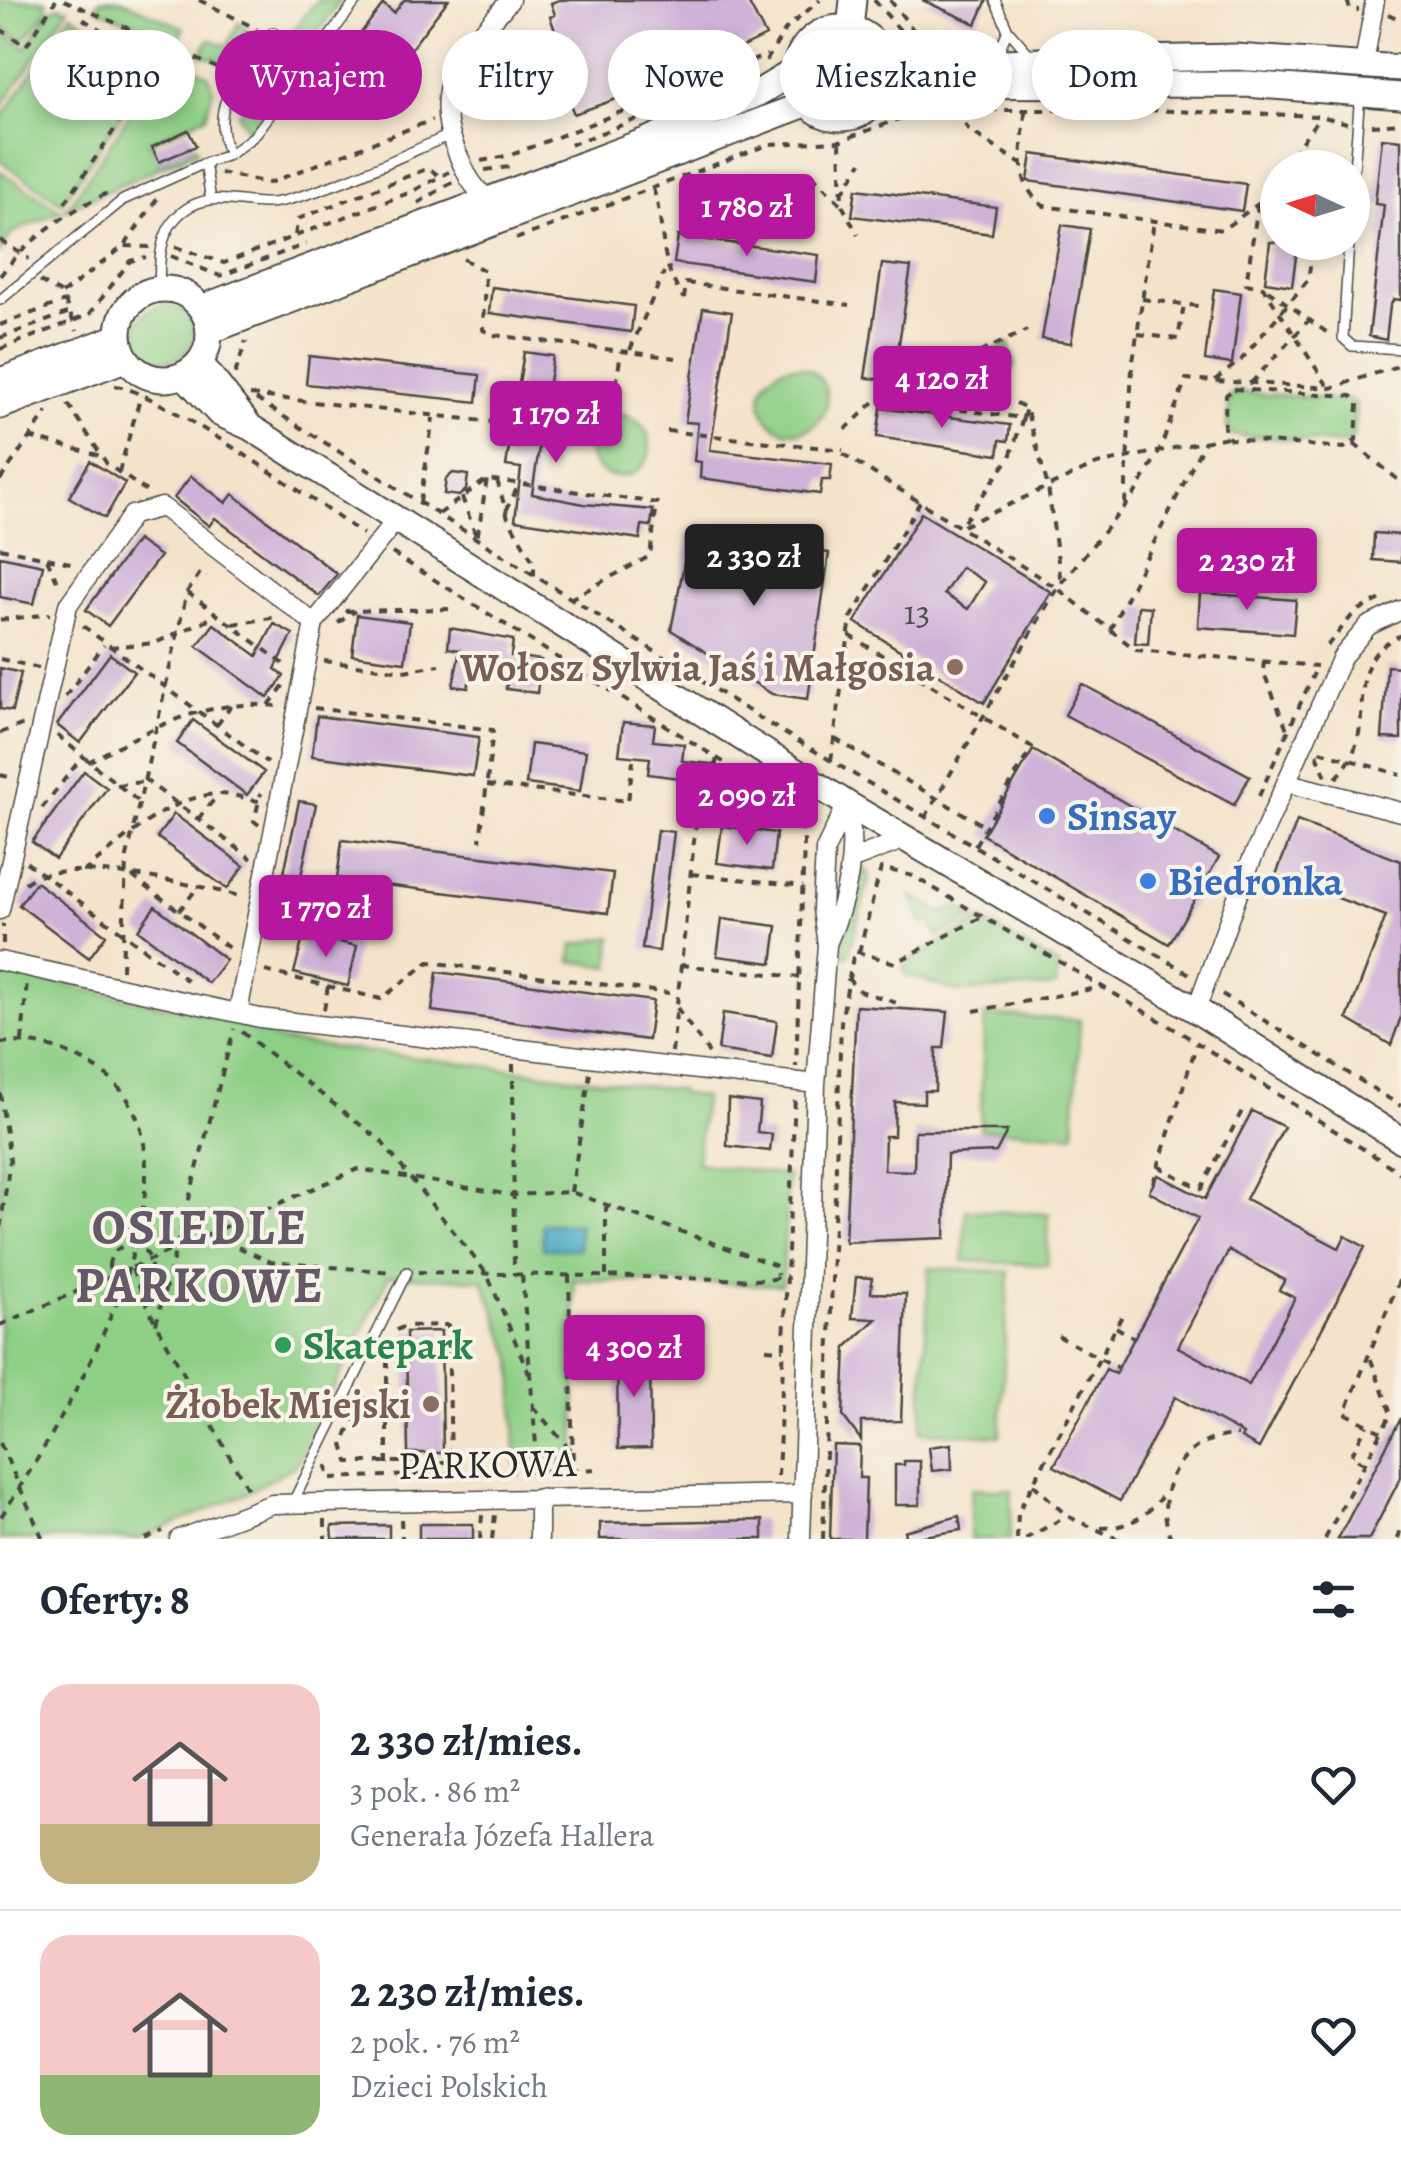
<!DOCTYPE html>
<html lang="pl">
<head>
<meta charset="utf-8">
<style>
	:root { --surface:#fff; --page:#f6f6f7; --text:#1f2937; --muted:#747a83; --line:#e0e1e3; --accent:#b5179e }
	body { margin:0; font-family:Alegreya,serif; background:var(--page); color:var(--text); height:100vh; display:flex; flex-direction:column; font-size:38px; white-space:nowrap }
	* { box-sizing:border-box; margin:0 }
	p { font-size:32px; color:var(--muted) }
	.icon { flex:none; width:55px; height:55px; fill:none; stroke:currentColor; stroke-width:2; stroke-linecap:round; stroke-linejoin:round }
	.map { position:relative; height:1539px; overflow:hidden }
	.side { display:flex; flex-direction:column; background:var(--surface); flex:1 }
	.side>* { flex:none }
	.top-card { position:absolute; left:30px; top:30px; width:1342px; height:90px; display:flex; gap:20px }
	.needle { width:65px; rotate:274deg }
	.buttons { position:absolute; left:1260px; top:150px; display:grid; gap:20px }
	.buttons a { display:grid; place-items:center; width:110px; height:110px; border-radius:50%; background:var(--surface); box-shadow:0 5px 15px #0003; font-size:50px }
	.price { position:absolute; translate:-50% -85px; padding:0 22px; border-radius:10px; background:var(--accent); color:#fff; font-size:32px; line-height:65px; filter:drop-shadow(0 2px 5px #0008) }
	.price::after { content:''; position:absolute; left:50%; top:60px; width:30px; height:22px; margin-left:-15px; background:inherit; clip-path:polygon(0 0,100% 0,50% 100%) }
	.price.current { background:#222; color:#fff }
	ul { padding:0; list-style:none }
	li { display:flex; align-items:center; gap:30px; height:250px; padding:0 40px }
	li+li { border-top:2px solid var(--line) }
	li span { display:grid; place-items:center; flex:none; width:280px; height:200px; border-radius:30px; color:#555 }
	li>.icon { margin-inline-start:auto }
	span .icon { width:120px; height:120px; fill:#fffc; stroke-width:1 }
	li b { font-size:42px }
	h2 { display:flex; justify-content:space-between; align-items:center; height:120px; padding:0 40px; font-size:42px }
	.chip { padding:0 35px; border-radius:45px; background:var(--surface); box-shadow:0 5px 15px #0003; font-size:35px; line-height:90px }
	.chip.current { background:var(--accent); color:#fff }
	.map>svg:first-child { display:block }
	.green { fill:#8ecf86; stroke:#5c7d58; stroke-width:2.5 }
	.water { fill:#47a9c7; stroke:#396a79; stroke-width:2.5 }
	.building { fill:#cfb2d7; fill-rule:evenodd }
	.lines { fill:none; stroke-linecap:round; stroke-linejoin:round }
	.lane-casing { stroke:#494743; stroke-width:12 }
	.street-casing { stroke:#494743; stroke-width:21 }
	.secondary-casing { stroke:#494743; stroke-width:29 }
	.path { stroke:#494743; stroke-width:4; stroke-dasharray:8 8; stroke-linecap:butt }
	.lane { stroke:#fff; stroke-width:9 }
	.street { stroke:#fff; stroke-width:18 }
	.secondary { stroke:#fff; stroke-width:25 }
	.education-dot { fill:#8d6e63; stroke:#f7f3e8; stroke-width:4 }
	.shop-dot { fill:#3f7fe0; stroke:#f7f3e8; stroke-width:4 }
	.leisure-dot { fill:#2e9e5b; stroke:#f7f3e8; stroke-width:4 }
	.labels { text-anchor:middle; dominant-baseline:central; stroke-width:8; stroke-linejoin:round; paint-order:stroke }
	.number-label { font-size:35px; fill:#544d56 }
	.education-label { font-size:40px; font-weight:bold; fill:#785e54; stroke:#f7f3e8; text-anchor:end }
	.shop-label { font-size:40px; font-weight:bold; fill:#366cbe; stroke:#f7f3e8; text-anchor:start }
	.leisure-label { font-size:40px; font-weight:bold; fill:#27864d; stroke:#f7f3e8; text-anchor:start }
	.street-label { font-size:40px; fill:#2b2b2b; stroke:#f7f3e8 }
	.district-label { font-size:50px; font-weight:bold; letter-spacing:2.5px; fill:#645a67; stroke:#f7f3e8 }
</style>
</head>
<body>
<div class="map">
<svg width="1401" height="1539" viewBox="0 0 1401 1539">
	<rect width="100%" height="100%" fill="#f7f3e8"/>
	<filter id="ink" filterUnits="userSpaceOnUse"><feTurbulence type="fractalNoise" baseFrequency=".01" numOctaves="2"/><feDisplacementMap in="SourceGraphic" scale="20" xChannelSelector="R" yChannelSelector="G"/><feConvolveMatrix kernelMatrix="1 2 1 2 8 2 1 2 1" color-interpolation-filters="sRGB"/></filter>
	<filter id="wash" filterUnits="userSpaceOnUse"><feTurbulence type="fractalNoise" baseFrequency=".0048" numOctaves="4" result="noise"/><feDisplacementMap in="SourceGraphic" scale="40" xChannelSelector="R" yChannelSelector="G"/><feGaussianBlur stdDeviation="2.25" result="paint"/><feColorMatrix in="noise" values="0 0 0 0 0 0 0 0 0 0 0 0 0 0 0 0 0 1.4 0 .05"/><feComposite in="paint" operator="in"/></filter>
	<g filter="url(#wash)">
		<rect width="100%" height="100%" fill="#f4e3cb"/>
		<path class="green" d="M0 0H46L47 11 23 41 0 26Z
			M100 0H121L184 28 177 43 96 8Z
			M317 0H342L306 47 297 48 290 35Z
			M59 6 68 9 0 109V31L26 48 51 10Z
			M71 14 152 68 62 203 0 161V121Z
			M239 22 253 36 236 65 201 55 209 39 227 46Z
			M811 72a28 28 0 1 1 56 0a28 28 0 1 1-56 0Z
			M170 54 208 75 213 90 206 116 150 143 159 162 196 146 197 151 12 233 0 252V171L61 211 68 207Z
			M286 57 293 72 250 134 238 114Z
			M137 333a28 28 0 1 1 56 0a28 28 0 1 1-56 0Z
			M1009 343 1014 366 998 391 973 393 962 388 948 371Z
			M761 399a33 33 0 1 1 66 0a33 33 0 1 1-66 0Z
			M1234 392 1352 400 1356 405 1353 438 1344 444 1232 435 1227 428 1229 397Z
			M588 446a31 31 0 1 1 62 0a31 31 0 1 1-62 0Z
			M864 867 870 875 848 956 840 954Z
			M911 895 942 913 957 907 975 917 938 936 930 921 923 925Z
			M981 920 1059 966 1056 986 959 992 904 974V963Z
			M612 937 610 967 571 961 573 945Z
			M0 971 232 1020 281 1041 679 1090V1093L704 1097 697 1163 788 1176 782 1285 574 1280 576 1461 516 1465 513 1359 483 1280 389 1276 296 1465 243 1495 139 1539H0Z
			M985 1015 1080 1020 1074 1134 980 1129Z
			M966 1210 1049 1214 1047 1265 963 1261Z
			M929 1268 1009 1272 1000 1436 921 1432Z
			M972 1488 1012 1490 1010 1539H970Z"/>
		<path class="water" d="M542 1224H579V1249H543Z"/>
		<g id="blocks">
			<path class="building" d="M404 0H448L381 88 342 58 383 4 394 13Z
				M559 0H747L766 36 723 57 724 61 574 114 566 94 577 90 550 17 555 15 551 3Z
				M922 0H987L976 24Z
				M188 130 196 146 159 162 152 147Z
				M1382 138 1401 140V300L1394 299 1390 306 1386 340 1369 336 1384 205 1375 204Z
				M1032 154 1246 184 1242 211 1028 181Z
				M856 189 996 207 992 234 852 216Z
				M1062 225 1090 229 1071 343 1042 339Z
				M678 236 819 255 816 282 674 263Z
				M1270 242H1298L1292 286 1265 282Z
				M882 264 911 267 893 381 865 378Z
				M492 287 634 306 631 332 489 313Z
				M1214 289 1241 293 1232 364 1205 360Z
				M703 308 732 312 710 450 832 464 830 480H822L820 494 700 478 701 462 694 461 698 423 685 422Z
				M524 352 553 356 532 494 584 504 653 510 651 526 642 525 640 539 515 520 521 468 506 466Z
				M309 356 480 375 477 402 306 384Z
				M881 408 1010 425 1008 441 1000 440 998 455 877 437Z
				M90 461 125 483 105 518 69 497Z
				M453 473 468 475 466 490 459 496 444 494 446 479Z
				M191 476 226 503 233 494 337 574 319 596 215 518 209 526 174 498Z
				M921 513 1051 592 984 703 855 622ZM961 567 985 582 968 609 944 594Z
				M690 533 829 553 808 699 772 694 671 630Z
				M1374 533 1401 535V562L1373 560Z
				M137 540 160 556 108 626 86 610Z
				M0 556 43 565 34 604 0 597Z
				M1200 593 1296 600 1293 634 1198 627Z
				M1138 606 1151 607 1148 644 1135 643Z
				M357 615 410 622 405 662 352 655Z
				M214 624 257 656 274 624 293 634 275 669 284 676 268 698 197 646Z
				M450 628 513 640 511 656 541 660 537 693 506 689 508 673 472 668 468 688 453 686 460 650 448 648Z
				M110 654 134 672 80 743 57 725Z
				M1387 666 1401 667V739L1382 738Z
				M0 668 21 673 12 711 0 709Z
				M1082 684 1250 776 1234 805 1065 715Z
				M317 716 479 737 473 776 312 756Z
				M193 720 264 772 247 795 177 743Z
				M623 722 655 725 653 741 684 744 682 761 713 764 709 797 678 793 679 778 648 774 650 758 619 755Z
				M531 744 586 751 580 791 526 784Z
				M1033 750 1219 857 1169 944 983 835Z
				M84 771 107 788 55 859 32 842Z
				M299 801 316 804 301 876 284 873Z
				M174 814 244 866 227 889 157 837Z
				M1297 821 1401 861V1017L1391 1045 1347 1019 1386 916 1276 875Z
				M722 826 776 833 772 870 717 863Z
				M657 830 674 832 659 951 642 949Z
				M342 840 613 873 608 913 337 879Z
				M36 882 106 935 89 958 19 905Z
				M155 906 226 960 208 983 138 930Z
				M722 919 777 926 772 963 717 956Z
				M304 934 357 946 348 986 294 973Z
				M437 972 653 1001 648 1040 432 1011Z
				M856 1006 948 1012 944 1048H936L935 1091H924V1103L895 1102 894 1136H885L884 1170 914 1171 915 1131H1007L996 1152 947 1154 945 1238 845 1242Z
				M723 1013 777 1021 772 1058 718 1050Z
				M728 1099 760 1103 757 1132 772 1134 770 1151 727 1146Z
				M1252 1111 1284 1127 1246 1199 1339 1248 1345 1236 1365 1247 1259 1448 1241 1438 1243 1434 1175 1397 1120 1501 1054 1466 1106 1369 1115 1374 1198 1218 1149 1192 1158 1175 1205 1199ZM1229 1250 1285 1280 1279 1290 1295 1298 1249 1385 1178 1347Z
				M856 1277 872 1278 871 1293 906 1294 901 1421 861 1422V1440L843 1416 846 1347 876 1319 852 1318Z
				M441 1331 443 1453H408L406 1332Z
				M617 1352H650L651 1448 618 1449Z
				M1401 1418V1477L1369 1539H1338Z
				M951 1444 952 1469 932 1471 929 1447Z
				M833 1445 860 1446 859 1478H866L864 1539H830Z
				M904 1461H920V1505H895V1465H904Z
				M959 1516 961 1530 906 1539 904 1531Z
				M763 1520V1539H600V1523Z
				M419 1524H473V1539H419Z
				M389 1525V1539H333L332 1526Z"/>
		</g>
	</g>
	<g filter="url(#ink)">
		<use href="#blocks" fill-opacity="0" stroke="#494743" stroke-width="2.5"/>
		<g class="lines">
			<g class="lane-casing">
				<path id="lane" d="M995 0 1008 30 1030 55
					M995 60 1008 30
					M229 155C206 102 242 73 273 32
					M205 163 229 155 254 136 357 0
					M1352 195 1360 93
					M1349 242 1343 338 1352 346 1401 349
					M160 289C158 258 160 223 191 206 221 190 252 209 283 201 334 189 401 156 450 135
					M0 300 123 200 205 163 211 200
					M293 1502 407 1272"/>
			</g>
			<g class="street-casing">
				<path id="street" d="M1364 64 1375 0
					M490 200C470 186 466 173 456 150 427 79 468 51 510 0
					M314 623 396 520
					M1288 783 1401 812
					M853 859 905 839
					M0 910 68 605 132 515 162 507 314 623 238 1012
					M827 944C847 898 858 854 847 804
					M0 961 260 1018 816 1084
					M1196 1010 1245 875 1342 657 1368 626 1401 610
					M539 1498V1539
					M179 1539 272 1504 803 1494
					M801 1539 816 1084 827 945 822 909 825 850 847 804"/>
			</g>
			<g class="secondary-casing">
				<path id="secondary" d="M796 73a45 45 0 1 1 90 0a45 45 0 1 1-90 0Z
					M850 29 853 0
					M883 58 994 62 1235 57 1401 68
					M884 85 1246 84 1401 96
					M119 334a45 45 0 1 1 90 0a45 45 0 1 1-90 0Z
					M201 308 643 142 758 93 796 70
					M209 331 808 103
					M200 363 250 427
					M184 375 219 413 250 427 847 804 1196 1010 1401 1140
					M0 381 118 337
					M0 406 125 359"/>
			</g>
			<path class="path" d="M64 0 226 72
				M199 0 257 29
				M874 0 906 37
				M890 0 922 41
				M1347 0 1350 9 1359 10
				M1388 14 1401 20
				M83 19 156 68
				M0 29 26 46 56 0
				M766 61 786 29 820 0
				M955 111 969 130 1021 164
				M1025 112C1023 146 1012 184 1044 206L1222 230 1258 204 1278 176
				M1371 125 1401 123
				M840 141 842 205 858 235
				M570 145 650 114
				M481 161 511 155 767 55
				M1283 168 1320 116
				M485 170 510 167
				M220 173 269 183 432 120
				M812 175 842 205
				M653 188C667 232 657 260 684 299
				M842 193 862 162
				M1263 200 1278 197
				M65 203 170 47
				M418 203 453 182
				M1258 204 1246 284 1263 287 1329 388
				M295 235 298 219 429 168 439 176
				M516 239 770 144 840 141 923 110H1140L1320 116 1347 123
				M0 240 29 259
				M125 245 157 199
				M175 247 224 263 411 192 449 172
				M171 256 220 276 306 244
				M463 259 485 271 483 330 493 335 676 358
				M0 276C27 240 69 210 110 192
				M40 281 62 294 77 331
				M1268 290 1329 334
				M62 294 124 246 151 247
				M684 299 686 283 849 305
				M1142 299 1198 306
				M0 325 65 301
				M1138 334 1178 339 1184 305
				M0 338 70 312
				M0 349 89 315 130 261 146 257
				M630 350 664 272
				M235 374 246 341
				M1215 380 1241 360 1308 280 1314 242
				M1251 383 1309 320
				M115 386C152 387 322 507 363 534
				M1234 389 1351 396 1358 404 1356 440 1344 448 1230 439 1224 432 1226 395Z
				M893 394 1027 330
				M250 395 493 422
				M256 399 771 725 1193 976
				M1016 403 1026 408
				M68 404 107 464 146 491
				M612 416 621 351
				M1023 418 1026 408 1048 487 1061 583
				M845 430 877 399 1023 418 1010 457 960 527
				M667 431 843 450
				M29 437 102 456
				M1354 444 1401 482
				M843 454 1057 588 1136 650 1317 666
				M119 472 141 395
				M0 480 47 412
				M497 480 508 518 534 563V576
				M462 497 477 539 487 479
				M420 502 433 418
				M1125 504 1132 368 1154 221
				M506 511 519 484
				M439 514 487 479 657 503 650 556 570 599
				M963 526 1097 464 1227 437
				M0 548 75 564
				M392 553 801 811 804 842 796 1067
				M47 559 60 587
				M187 592 288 667
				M345 611 450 609
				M0 620 50 614
				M338 623 355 611
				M233 624 278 617
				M83 626 268 763
				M1110 630 1204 443
				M849 635 1032 747 974 847
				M1327 646 1355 612 1387 596
				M110 647 155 643 218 615
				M0 659 39 668
				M324 661 403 671 440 665
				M1264 661 1263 671 1287 729
				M65 697 104 645
				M269 705 284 685
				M314 708 493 730 480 841
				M217 725 232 705
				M0 733 24 724
				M57 735 139 802
				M835 739 986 827
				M1320 751 1401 775
				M1317 754 1326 777
				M831 761 851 618 920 502
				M88 762C152 728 208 696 283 707
				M0 775 14 778
				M1336 778C1386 728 1334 664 1401 635
				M144 779 252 859
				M117 785 142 782
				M487 785 628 801 633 761
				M1259 796 1314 673
				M712 799 717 755
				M42 808 82 757
				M925 818 1057 588 1134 495 1159 452 1186 379 1331 388 1398 366
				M198 819 217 796
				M259 825 254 821 261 793
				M26 862 192 984
				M83 872C121 843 168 795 220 794 233 794 247 799 259 801
				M691 874 803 886
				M132 876 233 951
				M25 883C59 854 198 885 243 897
				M179 911 198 887
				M3 944V924
				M859 952 881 868 913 876 1188 1037 1401 1173
				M681 965 799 977
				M122 970 126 861 187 592 204 567
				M265 971 381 999 429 962 669 993
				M847 978 860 991 900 1004
				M1222 994 1401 1106
				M677 1008 709 1053
				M324 1010 328 986
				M974 1011 1103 987
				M242 1032 381 1141 487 1274 529 1374
				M22 1041 27 981
				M0 1043C38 1039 69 1050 100 1071 226 1158 60 1427 0 1518
				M672 1052 697 812 712 799 758 780
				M513 1064 514 1275
				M0 1093 10 1160 0 1230
				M1158 1166 1201 1189 1242 1111
				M1153 1183 1197 1043
				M571 1192 590 1073
				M209 1234 271 1262 393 1272
				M109 1266a21 21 0 1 1 42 0a21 21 0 1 1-42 0Z
				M132 1269 153 1318 251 1495
				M418 1272 768 1280 787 1276
				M522 1275 538 1469
				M569 1275 573 1470
				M606 1276V1205
				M156 1324 234 1029
				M0 1325 358 1169 511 1195 571 1192 777 1266V1275
				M1116 1327 1134 1338
				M1058 1336 1118 1368
				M387 1344V1464
				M766 1349 784 1350
				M359 1399H388
				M361 1399 343 1444 348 1462H451L448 1325 405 1326 392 1332
				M533 1407 573 1453
				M1381 1432 1345 1413 1401 1276
				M0 1443 43 1539
				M1364 1463 1351 1456 1367 1424
				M327 1465 328 1478 600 1469
				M778 1476 795 1096
				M1033 1484 1067 1516 1118 1539
				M325 1519V1539
				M401 1519 402 1539
				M1101 1528C1126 1528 1147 1517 1161 1497
				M145 1539 163 1531
				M480 1539 482 1515
				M492 1539 495 1515
				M823 1539 841 1022 854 951 895 963 982 917
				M1017 1539 1018 1512 1123 1314
				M1025 1539 1067 1516
				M1171 1539C1152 1489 1181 1436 1238 1435
				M1325 1539 1391 1414 1368 1352
				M1398 1539 1401 1528"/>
			<use href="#lane" class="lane"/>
			<use href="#street" class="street"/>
			<use href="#secondary" class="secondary"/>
		</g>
	</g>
	<g class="education-dot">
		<circle cx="955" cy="667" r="10"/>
		<circle cx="431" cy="1404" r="10"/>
	</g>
	<g class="shop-dot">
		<circle cx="1047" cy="816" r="10"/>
		<circle cx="1148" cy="881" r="10"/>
	</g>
	<circle class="leisure-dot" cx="283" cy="1345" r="10"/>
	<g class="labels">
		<g class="number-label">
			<text x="917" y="612">13</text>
		</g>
		<g class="education-label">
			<text x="935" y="667">Wołosz Sylwia Jaś i Małgosia</text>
			<text x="411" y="1404">Żłobek Miejski</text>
		</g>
		<g class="shop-label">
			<text x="1067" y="816">Sinsay</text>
			<text x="1168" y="881">Biedronka</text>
		</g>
		<g class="leisure-label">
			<text x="303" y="1345">Skatepark</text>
		</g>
		<g class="street-label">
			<text transform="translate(487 1464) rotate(-1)">PARKOWA</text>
		</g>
		<g class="district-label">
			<text x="200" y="1227">OSIEDLE<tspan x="200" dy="58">PARKOWE</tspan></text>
		</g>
	</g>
</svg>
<div class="buttons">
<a><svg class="needle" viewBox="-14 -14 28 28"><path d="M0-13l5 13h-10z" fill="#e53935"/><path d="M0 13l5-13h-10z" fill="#747a83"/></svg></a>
</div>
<b class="price" style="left:747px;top:259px">1 780 zł</b>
<b class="price" style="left:942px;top:431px">4 120 zł</b>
<b class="price" style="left:556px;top:466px">1 170 zł</b>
<b class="price current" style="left:754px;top:609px">2 330 zł</b>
<b class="price" style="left:1247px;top:613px">2 230 zł</b>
<b class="price" style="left:747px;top:848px">2 090 zł</b>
<b class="price" style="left:326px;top:960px">1 770 zł</b>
<b class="price" style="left:634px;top:1400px">4 300 zł</b>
<div class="top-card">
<a class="chip">Kupno</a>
<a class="chip current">Wynajem</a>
<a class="chip">Filtry</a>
<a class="chip">Nowe</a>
<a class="chip">Mieszkanie</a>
<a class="chip">Dom</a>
</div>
</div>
<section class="side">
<h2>Oferty: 8<svg class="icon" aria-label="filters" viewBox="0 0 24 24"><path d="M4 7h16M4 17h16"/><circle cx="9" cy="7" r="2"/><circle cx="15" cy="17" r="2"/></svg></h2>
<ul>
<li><span style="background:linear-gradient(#f6c9c9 70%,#c2b280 0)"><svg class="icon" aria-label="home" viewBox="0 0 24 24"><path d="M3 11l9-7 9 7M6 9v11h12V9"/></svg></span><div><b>2 330 zł/mies.</b><p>3 pok. · 86 m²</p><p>Generała Józefa Hallera</p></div><svg class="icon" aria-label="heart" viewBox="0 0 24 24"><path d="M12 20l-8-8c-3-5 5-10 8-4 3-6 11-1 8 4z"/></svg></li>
<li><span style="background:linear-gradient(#f6c9c9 70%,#8fb573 0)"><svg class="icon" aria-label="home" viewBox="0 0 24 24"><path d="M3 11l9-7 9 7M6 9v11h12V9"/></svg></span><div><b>2 230 zł/mies.</b><p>2 pok. · 76 m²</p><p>Dzieci Polskich</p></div><svg class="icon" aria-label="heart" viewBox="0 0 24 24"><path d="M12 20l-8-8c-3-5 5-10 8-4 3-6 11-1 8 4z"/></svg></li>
</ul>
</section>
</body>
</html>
